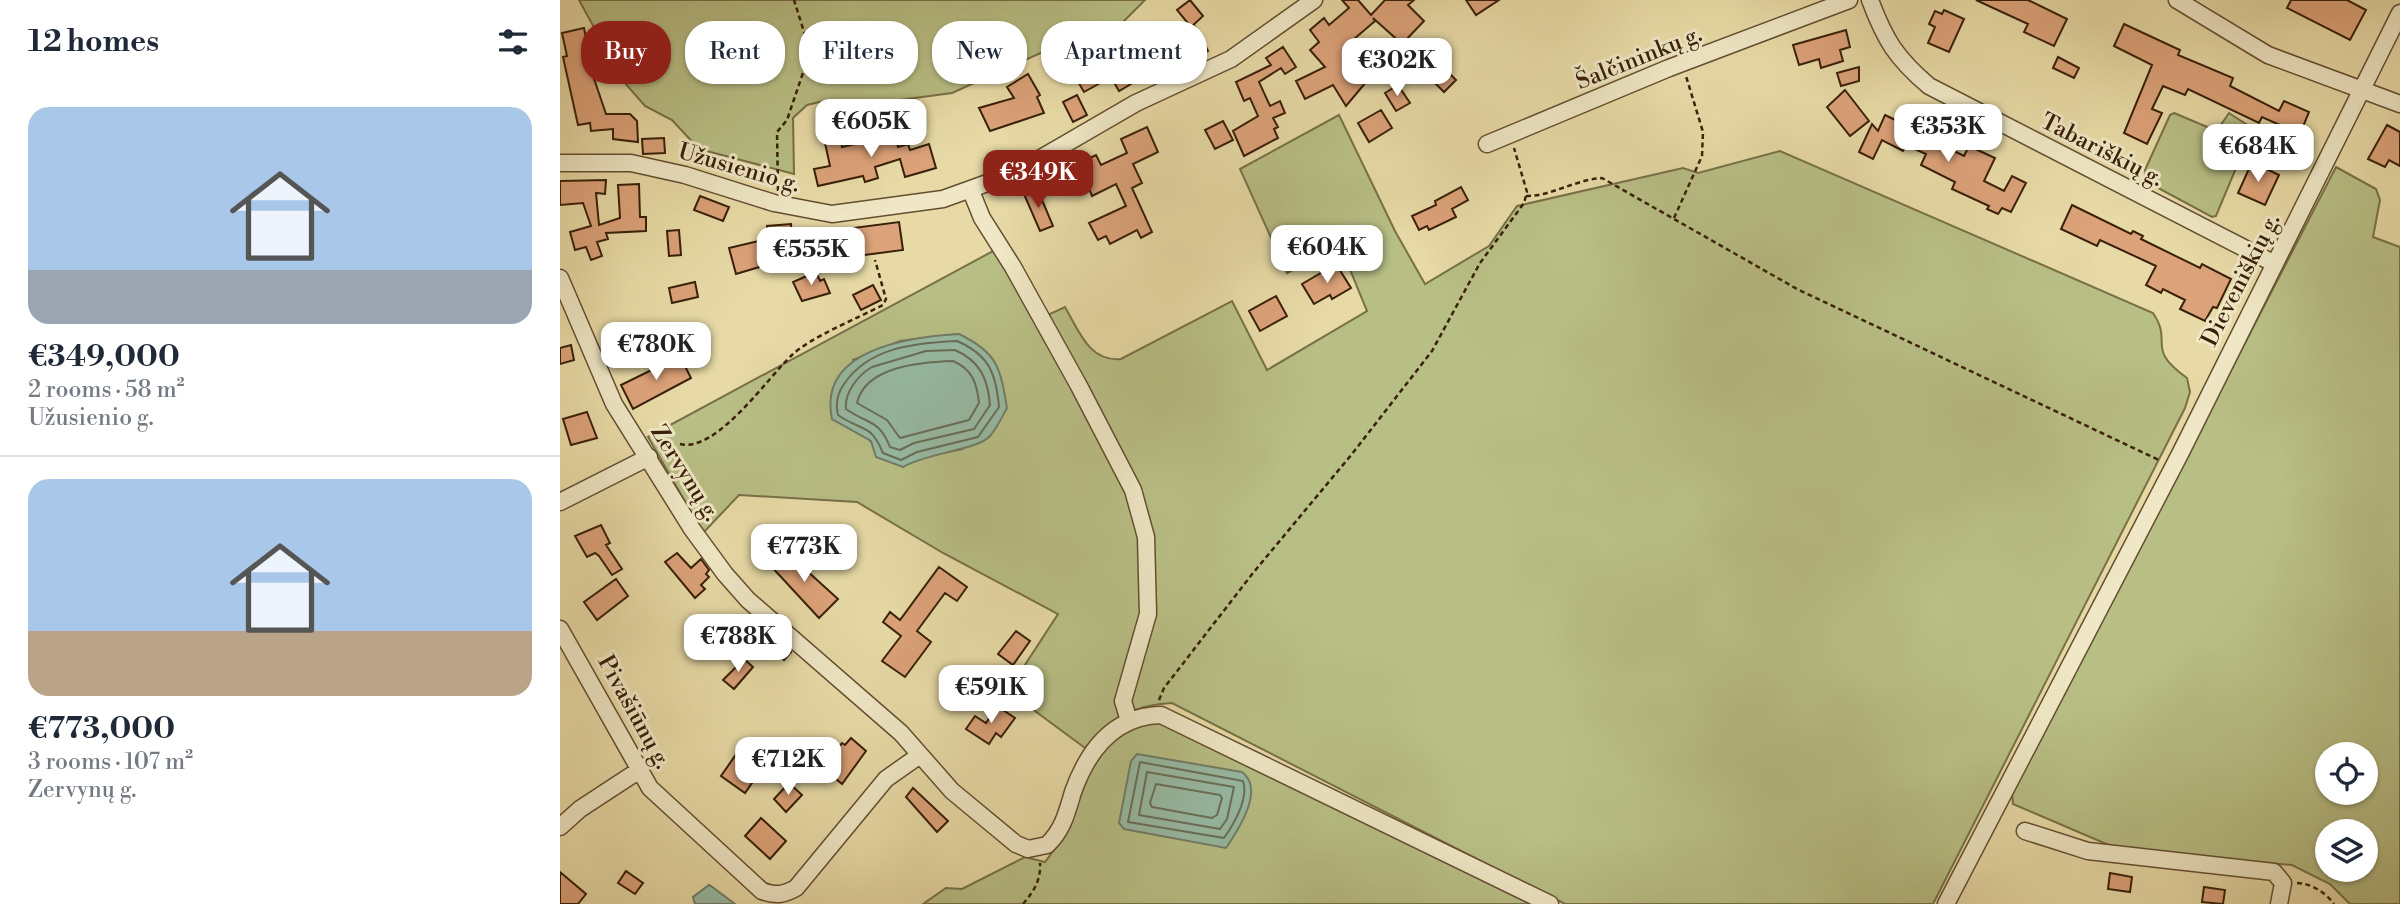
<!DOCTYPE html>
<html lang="en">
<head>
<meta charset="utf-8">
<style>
	:root { --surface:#fff; --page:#f6f6f7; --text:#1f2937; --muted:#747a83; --line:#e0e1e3; --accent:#8f2418 }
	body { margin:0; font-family:"Libre Bodoni",serif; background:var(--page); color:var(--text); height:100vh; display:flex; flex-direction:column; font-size:26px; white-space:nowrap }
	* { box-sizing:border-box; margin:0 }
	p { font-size:23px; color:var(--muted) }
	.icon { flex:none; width:38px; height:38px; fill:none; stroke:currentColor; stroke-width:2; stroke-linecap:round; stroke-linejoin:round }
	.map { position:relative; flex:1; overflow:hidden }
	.panel { display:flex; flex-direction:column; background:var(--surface); width:560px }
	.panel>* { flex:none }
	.hud { position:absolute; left:21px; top:21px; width:665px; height:63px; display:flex; gap:14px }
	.fabs { position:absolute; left:1755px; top:742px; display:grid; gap:14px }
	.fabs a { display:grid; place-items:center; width:63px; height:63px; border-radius:50%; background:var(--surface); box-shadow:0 2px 5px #0004; font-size:35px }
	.price { position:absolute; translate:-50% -60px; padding:0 16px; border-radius:14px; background:#fff; color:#222; font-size:23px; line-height:46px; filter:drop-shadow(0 2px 4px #0008) }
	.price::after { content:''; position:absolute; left:50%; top:42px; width:21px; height:16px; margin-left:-10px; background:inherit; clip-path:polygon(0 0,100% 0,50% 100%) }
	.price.selected { background:var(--accent); color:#fff }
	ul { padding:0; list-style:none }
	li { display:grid; align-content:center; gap:14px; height:371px; padding:0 28px }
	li+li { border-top:2px solid var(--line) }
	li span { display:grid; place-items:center; height:217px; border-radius:21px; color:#555 }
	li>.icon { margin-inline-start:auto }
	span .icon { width:126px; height:126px; fill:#fffc; stroke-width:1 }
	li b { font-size:30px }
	h2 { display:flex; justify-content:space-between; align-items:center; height:84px; padding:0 28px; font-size:30px }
	.chip { padding:0 24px; border-radius:28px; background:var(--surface); box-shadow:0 2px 5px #0004; font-size:24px; line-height:63px }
	.chip.selected { background:var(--accent); color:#fff }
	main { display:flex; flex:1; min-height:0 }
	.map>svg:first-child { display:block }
	.green { fill:#b8bf85; stroke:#787047; stroke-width:2; fill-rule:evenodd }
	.water { fill:#97bba5; stroke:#717d67; stroke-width:2 }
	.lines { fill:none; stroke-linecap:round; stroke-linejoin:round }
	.shore { stroke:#686e57; stroke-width:2 }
	.building { fill:#dca279; stroke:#392009; stroke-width:2 }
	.street-casing { stroke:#644e30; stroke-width:19 }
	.path { stroke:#392009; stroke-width:2.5; stroke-dasharray:5 3.5; stroke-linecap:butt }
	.street { stroke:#efe7c5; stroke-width:16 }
	.labels { text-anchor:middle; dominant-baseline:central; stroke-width:6; stroke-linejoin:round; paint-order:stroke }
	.street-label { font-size:23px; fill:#392009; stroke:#efe7c5 }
</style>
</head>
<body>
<main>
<section class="panel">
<h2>12 homes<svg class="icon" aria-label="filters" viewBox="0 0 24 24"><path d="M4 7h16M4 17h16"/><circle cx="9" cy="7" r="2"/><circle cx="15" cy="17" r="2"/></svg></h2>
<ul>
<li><span style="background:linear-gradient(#a9c7e8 75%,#9aa5b1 0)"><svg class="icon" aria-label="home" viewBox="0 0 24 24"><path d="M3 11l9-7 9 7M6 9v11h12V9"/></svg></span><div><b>€349,000</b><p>2 rooms · 58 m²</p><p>Užusienio g.</p></div></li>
<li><span style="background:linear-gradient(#a9c7e8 70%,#b9a48a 0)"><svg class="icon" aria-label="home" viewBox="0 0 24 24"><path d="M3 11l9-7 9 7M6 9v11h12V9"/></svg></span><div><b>€773,000</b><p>3 rooms · 107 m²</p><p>Zervynų g.</p></div></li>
</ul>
</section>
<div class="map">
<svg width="1840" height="904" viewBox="0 0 1840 904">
	<rect width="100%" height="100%" fill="#e7daa6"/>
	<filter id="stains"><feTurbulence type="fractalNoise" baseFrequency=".00286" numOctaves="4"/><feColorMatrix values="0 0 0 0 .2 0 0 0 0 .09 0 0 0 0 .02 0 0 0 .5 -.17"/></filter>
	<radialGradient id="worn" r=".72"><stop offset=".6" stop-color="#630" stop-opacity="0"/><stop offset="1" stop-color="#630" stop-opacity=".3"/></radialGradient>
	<path class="green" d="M19 0H585L549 36 485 51 392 93 295 106 268 100 247 105 233 118 234 174 139 149 112 120 85 106 64 82Z
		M1614 113 1652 129H1658L1669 113 1689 126V137L1656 216 1652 217 1587 182 1585 170 1610 115Z
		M779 115 835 231 865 284 929 246 957 206 1123 168 1138 173 1220 151 1593 313C1614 344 1584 347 1627 378L1630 392 1625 408 1373 904H1005L612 703C573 705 550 718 525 748L448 691 498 614 383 553 297 502 179 495 143 533 88 437 435 250 475 321 505 307C519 331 529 362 561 359L672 301 707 370 807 311 780 245 727 273 680 169ZM398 334 403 449 358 458 343 467 303 435 293 360 340 341Z
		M1776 167 1816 189 1820 200 1813 237 1840 247V904H1790L1770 884 1732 865 1558 849 1453 804 1452 794ZM1768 754H1806V793H1768ZM1768 831H1806V870H1768Z
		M591 721 614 725 975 904H363L386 888 402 889 465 857 485 862 504 836 537 755 557 733Z"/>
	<path class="water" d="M399 334C438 353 440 367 447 408 442 417 437 428 430 436 418 450 366 453 343 467L316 457 311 441 272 419C257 349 349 337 399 334Z
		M577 754 682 772C705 789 679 829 666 848L564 829 559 823 571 761Z
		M149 885 151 886 175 904H135L133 897Z"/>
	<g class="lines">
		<path class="shore" d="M397 341C429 355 436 373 439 407L418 437 357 452 341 460 323 453C310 422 302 432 278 415 275 403 277 394 284 384 309 347 355 343 397 341Z
			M395 350C420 361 428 379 430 405L414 429 354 443 340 450 330 447C319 419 307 424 286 409 284 393 298 375 312 367L366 351Z
			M393 361C412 369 417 383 419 403L409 420 340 438 327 420 297 403C305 366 362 362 393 361Z
			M580 762 683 781C689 798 674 824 664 838L568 822Z
			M587 772 674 787 667 819 660 829 579 815Z
			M596 784 660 795 662 798 657 815 652 818 592 807 590 803Z"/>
	</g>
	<path class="building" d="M630 0 643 16 631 27 617 10Z
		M782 0H798L811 15 825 0H854L848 5 864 21 842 44 813 18 815 21 787 45 796 56 794 59 812 75 786 106 773 85 745 99 736 81 765 67 750 50 759 42 750 30 764 18 769 25 789 8Z
		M906 0H939L916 15Z
		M1416 0H1468L1507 19 1494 46 1464 32 1468 24Z
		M1731 0H1787L1806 10 1790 40 1727 8Z
		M1384 10 1404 19 1389 52 1368 43 1375 27 1369 24 1375 11 1382 14Z
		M595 22 608 47 567 66 576 81 559 91 551 77 524 92 514 75 520 72 516 64 539 52 542 57 574 41 568 32 582 23 584 27Z
		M1564 24 1620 50 1618 55 1673 78 1670 86 1719 111 1724 101 1749 112 1740 134 1702 117 1699 123 1628 89 1625 95 1603 86 1592 109 1602 113 1587 144 1564 133 1592 65 1554 46Z
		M634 25 648 51 626 64 620 53 615 56 607 40Z
		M24 28 28 48 24 49 46 114H70L77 121 78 142 53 139V129L31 131 30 123 18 125 3 57 7 56 2 33Z
		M1286 30 1290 47 1280 50 1283 61 1261 68 1259 59 1239 65 1233 45Z
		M723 47 736 67 725 74 721 68 699 82 710 106 720 101 725 113 713 118 718 127 714 129 718 138 684 156 673 131 698 116 690 98 684 101 676 82 711 65 706 58Z
		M1498 57 1519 68 1514 78 1493 68Z
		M881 65 896 80 884 92 869 77Z
		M1299 67V81L1281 86 1277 73Z
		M468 74 480 95 477 97 484 113 430 131 419 108 454 98 447 87Z
		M838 85 850 103 836 111 825 93Z
		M1285 90 1309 121 1290 136 1267 107Z
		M517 95 527 115 513 122 503 102Z
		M821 110 832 128 809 142 798 123Z
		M1325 115 1362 133 1364 130 1379 137 1376 142 1404 156 1409 146 1435 158 1424 181 1444 191 1452 176 1466 183 1451 212 1442 208 1438 214 1427 209 1429 206 1392 189 1395 182 1361 165 1366 154 1346 145 1343 151 1322 140 1313 159 1299 152 1312 124 1318 131Z
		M663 121 673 140 655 149 645 130Z
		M1827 125 1840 132V166L1829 160 1825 167 1808 159Z
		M313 127 321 144 336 139 338 147 348 144 350 150 369 144 376 168 345 177 340 159 315 167 318 178 305 182 303 176 258 186 254 169 270 166 265 143 281 140 282 147 308 141 303 132Z
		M587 127 598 152 573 164 582 183 572 188 592 232 581 238 577 230 550 244 546 236 538 240 529 223 566 206 556 184 532 196 528 186 521 190 511 168 518 164 516 159 525 154 528 159 536 155 541 165 567 153 561 139Z
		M104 138 105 153 83 154 82 139Z
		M1692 162 1719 175 1705 205 1678 193Z
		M46 180 45 194 36 193 39 225 60 218 58 185 79 184 80 217H86V231L46 233 48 239 37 242 42 256 31 260 26 247 15 250 10 232 31 226 23 203 0 205V181Z
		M901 187 908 200 892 209 896 217 869 230 867 226 859 230 852 216 876 205 875 201Z
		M477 188 493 226 480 231 464 194Z
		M140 196 169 207 163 221 134 210Z
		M1512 205 1571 234 1573 231 1583 236 1581 239 1640 268 1642 264 1671 279 1657 308 1653 307 1645 321 1620 309 1625 300 1603 289 1601 293 1586 285 1596 266 1540 240 1537 246 1501 229Z
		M339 222 343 250 297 256 293 228Z
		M231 224 232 239 228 240V244L209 245 216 262 176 274 169 248 207 239 208 241 207 226Z
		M119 230 121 255 109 256 107 231Z
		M776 264 791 288 772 299 770 295 754 304 742 284Z
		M256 272 260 281 264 279 270 293 242 301 233 282Z
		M135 282 138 297 112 303 109 288Z
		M313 285 321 300 301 310 293 295Z
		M716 296 727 316 700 331 689 311Z
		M11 345 14 360 0 364V348Z
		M116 358H121L131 378 73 409 61 385Z
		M27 412 37 438 11 445 3 419Z
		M41 525 50 543 46 545 62 569 52 575 39 556 35 553 27 557 15 536Z
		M224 550 278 599 259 618 209 564Z
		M117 553 131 568 141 559 149 570 146 574 149 577 141 585 145 589 135 598 105 562Z
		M379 567 407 587 397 601 385 593 357 631 371 642 345 677 322 661 341 636 323 622 330 612 340 620Z
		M56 579 68 596 37 620 24 602Z
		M203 627 231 652 224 660 213 651 207 659 196 651 201 644 194 638Z
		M456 631 470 641 453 665 438 654Z
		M184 659 193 667 174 689 163 680Z
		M437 706 455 718 441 737 436 733 429 744 406 729 415 716 426 723Z
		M291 738 306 751 282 784 262 767 282 743 285 745Z
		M177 753 201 770 185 793 161 776Z
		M229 783 242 795 226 812 214 799Z
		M353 788 388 821 377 832 346 797Z
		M201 818 226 841 210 859 185 836Z
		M66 871 83 883 75 894 58 883Z
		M0 872 26 894 18 904H0Z
		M1550 873 1572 877 1570 892 1548 889Z
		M1644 887 1665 890 1663 904 1642 902Z"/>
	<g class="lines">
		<g class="street-casing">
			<path id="street" d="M1310 0C1325 40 1336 58 1369 86L1715 264
				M1617 0 1708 55 1840 104
				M927 144 1109 68 1289 0
				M0 163H71L125 175 214 203 272 214 383 199 455 173 576 103 671 59 754 0
				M411 191 422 218 453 267 519 386 573 490 586 537 588 614 563 701 569 721
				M0 278 54 404 132 529 165 574 188 600 341 733 392 791 456 844 468 849 487 845C503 830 507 812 513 792 528 750 554 716 601 715L990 904
				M0 502 89 457
				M0 629 90 788 202 891C216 896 223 895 236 888L326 779 360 755
				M0 827 20 809 78 771
				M1465 831 1528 851 1714 872 1723 883 1719 904
				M1386 904 1620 454 1840 13"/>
		</g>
		<path class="path" d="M218 191 217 132 227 120 248 58 245 35 234 0
			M966 196C992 196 1014 180 1042 178L1237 289 1601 461
			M1114 218 1142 156 1143 132 1126 76
			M120 444C157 453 208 377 232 355 251 337 298 318 323 305L326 299 315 260
			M599 700 604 688 693 573 792 454 872 351 920 263 964 203 967 192 954 148
			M1737 883C1751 883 1766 893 1774 904
			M463 904C474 891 481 880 480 863"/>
		<use href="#street" class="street"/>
	</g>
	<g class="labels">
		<g class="street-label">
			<text transform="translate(1079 58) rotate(-22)">Šalčininkų g.</text>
			<text transform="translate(1542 150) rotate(27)">Tabariškių g.</text>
			<text transform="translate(179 168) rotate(16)">Užusienio g.</text>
			<text transform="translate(1681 280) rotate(-63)">Dieveniškių g.</text>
			<text transform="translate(125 473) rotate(58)">Zervynų g.</text>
			<text transform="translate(74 712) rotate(61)">Pivašiūnų g.</text>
		</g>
	</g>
	<rect width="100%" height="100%" filter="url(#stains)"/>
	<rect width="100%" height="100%" fill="url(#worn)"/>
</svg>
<div class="fabs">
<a><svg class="icon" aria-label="locate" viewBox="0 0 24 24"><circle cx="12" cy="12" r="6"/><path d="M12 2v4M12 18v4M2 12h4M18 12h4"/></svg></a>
<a><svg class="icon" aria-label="layers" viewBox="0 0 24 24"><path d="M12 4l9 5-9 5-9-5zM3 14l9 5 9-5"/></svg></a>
</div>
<b class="price" style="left:837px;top:98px">€302K</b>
<b class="price" style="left:311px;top:159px">€605K</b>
<b class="price" style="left:1388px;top:164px">€353K</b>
<b class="price" style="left:1698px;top:184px">€684K</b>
<b class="price selected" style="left:478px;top:210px">€349K</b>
<b class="price" style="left:767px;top:285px">€604K</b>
<b class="price" style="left:251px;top:287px">€555K</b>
<b class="price" style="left:96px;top:382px">€780K</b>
<b class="price" style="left:244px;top:584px">€773K</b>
<b class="price" style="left:178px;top:674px">€788K</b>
<b class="price" style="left:431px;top:725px">€591K</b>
<b class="price" style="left:228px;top:797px">€712K</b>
<div class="hud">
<a class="chip selected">Buy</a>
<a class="chip">Rent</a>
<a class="chip">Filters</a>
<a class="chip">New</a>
<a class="chip">Apartment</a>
</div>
</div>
</main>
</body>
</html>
